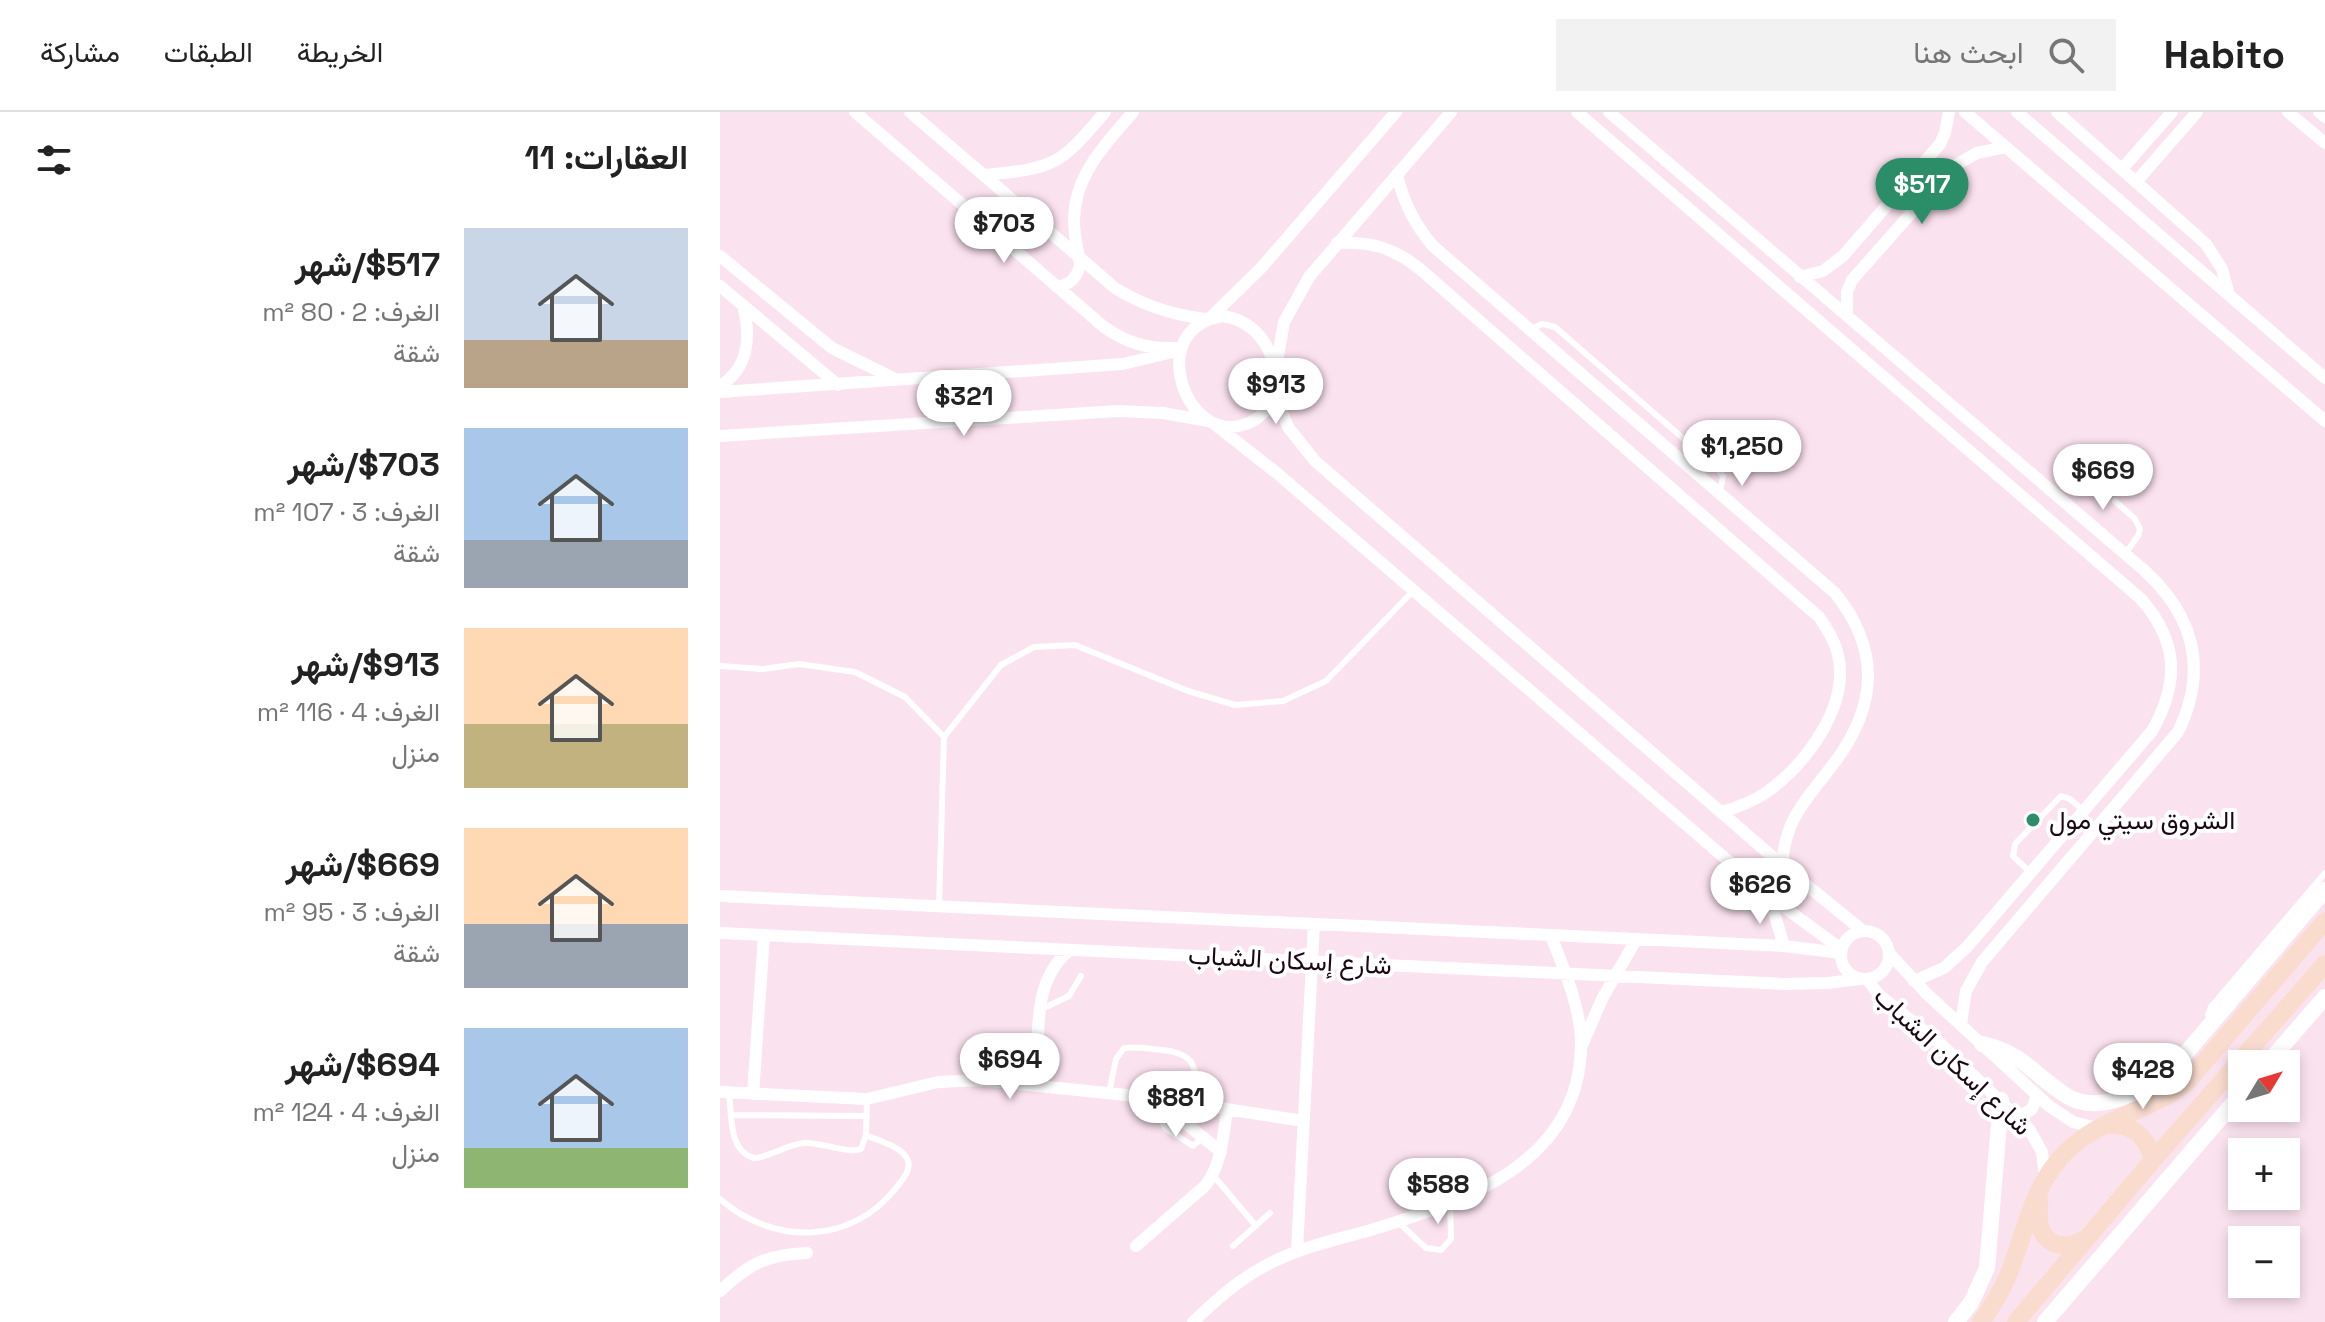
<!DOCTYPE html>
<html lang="ar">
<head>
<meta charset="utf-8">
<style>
	:root { --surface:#fff; --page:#f2f2f2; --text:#222; --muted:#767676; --line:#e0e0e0; --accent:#2b8e69 }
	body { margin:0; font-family:"Space Grotesk",Vazirmatn,sans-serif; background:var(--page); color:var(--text); direction:rtl; height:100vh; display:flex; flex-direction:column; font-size:30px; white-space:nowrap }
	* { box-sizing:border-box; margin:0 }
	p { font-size:26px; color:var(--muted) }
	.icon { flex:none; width:44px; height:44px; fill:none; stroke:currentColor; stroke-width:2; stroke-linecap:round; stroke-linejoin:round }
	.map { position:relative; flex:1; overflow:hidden; direction:ltr }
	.panel { display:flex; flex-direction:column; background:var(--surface); width:720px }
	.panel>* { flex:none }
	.needle { width:52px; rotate:52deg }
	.fabs { position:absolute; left:1508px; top:938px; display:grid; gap:16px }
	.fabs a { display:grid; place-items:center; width:72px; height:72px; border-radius:0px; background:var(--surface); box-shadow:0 4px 12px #0003; font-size:40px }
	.price { position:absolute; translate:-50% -68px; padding:0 18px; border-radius:28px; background:#fff; color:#222; font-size:26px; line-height:52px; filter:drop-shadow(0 2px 4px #0008) }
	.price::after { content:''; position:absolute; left:50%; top:48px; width:24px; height:18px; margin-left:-12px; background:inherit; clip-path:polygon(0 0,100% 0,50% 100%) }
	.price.active { background:var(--accent); color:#fff }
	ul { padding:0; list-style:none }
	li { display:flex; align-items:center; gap:24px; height:200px; padding:0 32px }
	li span { display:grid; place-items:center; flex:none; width:224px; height:160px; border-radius:0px; color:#555 }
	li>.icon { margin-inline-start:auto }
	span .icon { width:96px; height:96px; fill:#fffc; stroke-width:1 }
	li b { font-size:34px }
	h2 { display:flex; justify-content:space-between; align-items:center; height:96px; padding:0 32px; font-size:34px }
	header { display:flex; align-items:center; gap:48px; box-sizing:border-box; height:112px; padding:0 40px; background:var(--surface); border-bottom:2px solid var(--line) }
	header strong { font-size:38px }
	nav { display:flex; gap:44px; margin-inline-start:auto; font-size:28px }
	.search { width:560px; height:72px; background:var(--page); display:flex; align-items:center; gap:20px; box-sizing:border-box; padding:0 28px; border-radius:0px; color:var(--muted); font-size:30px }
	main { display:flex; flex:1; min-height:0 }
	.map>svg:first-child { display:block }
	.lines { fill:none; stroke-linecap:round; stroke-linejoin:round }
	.service { stroke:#fff; stroke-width:6 }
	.minor { stroke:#fff; stroke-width:12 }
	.tertiary { stroke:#fff; stroke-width:16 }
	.secondary { stroke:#fadccf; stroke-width:18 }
	.poi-dot { fill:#2b8e69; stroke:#fff; stroke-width:3 }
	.labels { text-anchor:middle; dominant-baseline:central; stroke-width:8; stroke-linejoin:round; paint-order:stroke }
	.poi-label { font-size:26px; fill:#1b0814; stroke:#fff; text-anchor:start }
	.street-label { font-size:26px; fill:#1b0814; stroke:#fff }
</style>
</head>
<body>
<header>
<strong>Habito</strong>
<div class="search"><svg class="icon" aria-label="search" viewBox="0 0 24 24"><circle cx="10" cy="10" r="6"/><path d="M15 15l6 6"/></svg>ابحث هنا</div>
<nav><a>الخريطة</a><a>الطبقات</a><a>مشاركة</a></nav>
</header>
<main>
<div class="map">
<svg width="1605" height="1210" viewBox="0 0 1605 1210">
	<rect width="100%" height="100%" fill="#fbe2ef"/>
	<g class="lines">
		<path class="service" d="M811 217 822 212 835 215 996 355 1003 364 1000 380
			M1395 389 1415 407 1420 417 1418 424 1405 442
			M0 554 43 557 79 552 135 560 185 585 224 625
			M1311 761 1293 744 1295 732 1341 684 1350 687 1364 699
			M219 795 224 625 281 553 314 535 355 533 468 579 515 593 563 589 606 569 693 479
			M320 898 349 884 361 864
			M1492 910 1488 903 1491 895 1605 761
			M9 981C12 1003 8 1039 34 1046 51 1045 65 1033 84 1031 102 1030 127 1042 141 1037L146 1023 147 987
			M389 981 396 947 404 936C416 934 430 937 442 938 481 942 475 960 476 992
			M448 997 442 1009 445 1016 473 1034 483 1025
			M12 1003 147 1004
			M493 1063 536 1114
			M0 1087C53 1133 130 1134 176 1076 182 1068 191 1059 188 1049 184 1035 158 1029 146 1023
			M678 1110 706 1136 721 1138 731 1127 730 1091
			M513 1134 550 1101"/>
		<path class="minor" d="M135 0 384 215C407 231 427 237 455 236
			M190 0 395 176C424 194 452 203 486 207
			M857 0 1421 487C1458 529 1460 570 1432 619L1247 835 1224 856 1194 869
			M889 0 1425 459C1475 505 1488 558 1458 620L1262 850 1246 879 1241 912
			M1245 0 1605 309
			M1297 0 1605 266
			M1337 0 1486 132 1502 157 1509 183
			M1568 0 1605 31
			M1599 0 1605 5
			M1402 57 1452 0
			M677 62C683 90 694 112 713 134L1115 481C1160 537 1158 592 1115 650 1088 686 1065 705 1062 753
			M264 63C335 56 339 54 385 0
			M1416 70 1477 0
			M617 131C650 129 674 136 700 157L1099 505C1107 517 1115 529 1118 543 1130 594 1086 652 1047 680 1034 689 1018 695 1002 700
			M0 144 112 236 173 266
			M1080 165 1103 159 1123 144 1220 32 1225 21 1229 0
			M0 174 118 273
			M337 175C350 173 357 166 360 153 358 138 354 124 354 109 354 63 385 33 413 0
			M503 204C540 210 561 245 553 281 549 296 540 307 526 312 466 335 423 216 503 204Z
			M1127 204V180L1132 168 1232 55 1257 41 1286 35
			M491 205 541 156 676 0
			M556 256 564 210 589 165 731 0
			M0 274C29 256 31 224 23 194
			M553 278 568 315 595 349 1062 753 1143 819
			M0 280 403 252 461 238
			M493 311 558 362 1049 784 1121 837
			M0 324 398 299 443 301 488 309
			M0 784 1064 834 1121 841
			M1049 784 1064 834
			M1121 843a24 24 0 1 1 48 0a24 24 0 1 1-48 0Z
			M0 821 1063 872 1108 871 1139 867
			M1169 841 1207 882 1329 994 1353 1010 1377 1016
			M1147 867 1159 883 1221 932 1309 1017 1322 1040 1325 1065
			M862 933 883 885 916 828
			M318 974C319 928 310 869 350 838
			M0 980 147 987 218 970 261 968 435 986 583 1009
			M33 982 44 823
			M437 988 501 1040
			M1298 1005 1312 997 1317 983
			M416 1134 486 1073C502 1051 503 1024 507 998
			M577 1139 594 812
			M0 1179C30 1151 46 1143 87 1141
			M473 1210C495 1189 518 1168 545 1154 579 1135 617 1128 654 1117 747 1089 859 1050 861 935 862 898 844 857 831 824"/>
		<path class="tertiary" d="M1262 932C1304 941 1313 963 1347 984 1381 1005 1428 976 1455 954L1605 778
			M1547 952 1605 885
			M1236 1210 1251 1191 1267 1156 1281 988
			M1325 1210 1522 981"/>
		<path class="secondary" d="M1387 1013C1412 1011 1427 1024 1433 1048
			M1319 1087C1320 1096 1317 1105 1320 1114 1325 1134 1347 1138 1363 1128
			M1261 1210C1273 1193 1284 1176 1291 1156 1307 1114 1313 1073 1346 1040 1381 1005 1431 1000 1468 969L1605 809
			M1296 1210 1433 1048 1605 852"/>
	</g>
	<circle class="poi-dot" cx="1313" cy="708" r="8"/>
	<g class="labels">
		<g class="poi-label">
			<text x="1329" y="708">الشروق سيتي مول</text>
		</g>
		<g class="street-label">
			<text transform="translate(570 848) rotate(3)">شارع إسكان الشباب</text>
			<text transform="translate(1233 949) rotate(43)">شارع إسكان الشباب</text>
		</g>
	</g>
</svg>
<div class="fabs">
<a><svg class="needle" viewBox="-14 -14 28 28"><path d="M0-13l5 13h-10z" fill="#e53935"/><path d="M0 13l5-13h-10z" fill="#767676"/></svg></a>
<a>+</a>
<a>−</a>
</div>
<b class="price active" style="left:1202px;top:114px">$517</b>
<b class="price" style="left:284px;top:153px">$703</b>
<b class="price" style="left:556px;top:314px">$913</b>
<b class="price" style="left:244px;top:326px">$321</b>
<b class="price" style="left:1022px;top:376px">$1,250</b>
<b class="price" style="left:1383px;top:400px">$669</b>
<b class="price" style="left:1040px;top:814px">$626</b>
<b class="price" style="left:290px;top:989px">$694</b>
<b class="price" style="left:1423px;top:999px">$428</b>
<b class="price" style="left:456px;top:1027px">$881</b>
<b class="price" style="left:718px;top:1114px">$588</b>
</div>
<section class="panel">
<h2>العقارات: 11<svg class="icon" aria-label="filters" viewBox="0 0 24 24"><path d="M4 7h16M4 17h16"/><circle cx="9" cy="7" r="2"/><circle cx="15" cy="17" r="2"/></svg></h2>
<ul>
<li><span style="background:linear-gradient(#c9d6e8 70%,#b9a48a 0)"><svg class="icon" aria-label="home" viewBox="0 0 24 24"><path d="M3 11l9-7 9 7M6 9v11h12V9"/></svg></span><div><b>$517/شهر</b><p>الغرف: 2 · 80 m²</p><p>شقة</p></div></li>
<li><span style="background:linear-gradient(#a9c7e8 70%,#9aa5b1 0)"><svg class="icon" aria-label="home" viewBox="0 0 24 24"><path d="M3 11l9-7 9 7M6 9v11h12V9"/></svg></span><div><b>$703/شهر</b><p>الغرف: 3 · 107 m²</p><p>شقة</p></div></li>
<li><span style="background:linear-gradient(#ffd9b3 60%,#c2b280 0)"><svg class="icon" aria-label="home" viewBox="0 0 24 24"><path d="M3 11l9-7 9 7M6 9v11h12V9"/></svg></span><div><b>$913/شهر</b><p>الغرف: 4 · 116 m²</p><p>منزل</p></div></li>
<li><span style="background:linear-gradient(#ffd9b3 60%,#9aa5b1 0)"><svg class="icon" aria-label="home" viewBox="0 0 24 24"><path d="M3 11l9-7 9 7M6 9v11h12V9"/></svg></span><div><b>$669/شهر</b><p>الغرف: 3 · 95 m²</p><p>شقة</p></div></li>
<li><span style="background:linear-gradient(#a9c7e8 75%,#8fb573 0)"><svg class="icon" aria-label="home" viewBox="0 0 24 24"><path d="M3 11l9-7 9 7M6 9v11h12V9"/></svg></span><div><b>$694/شهر</b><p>الغرف: 4 · 124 m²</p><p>منزل</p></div></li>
</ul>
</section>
</main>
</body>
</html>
